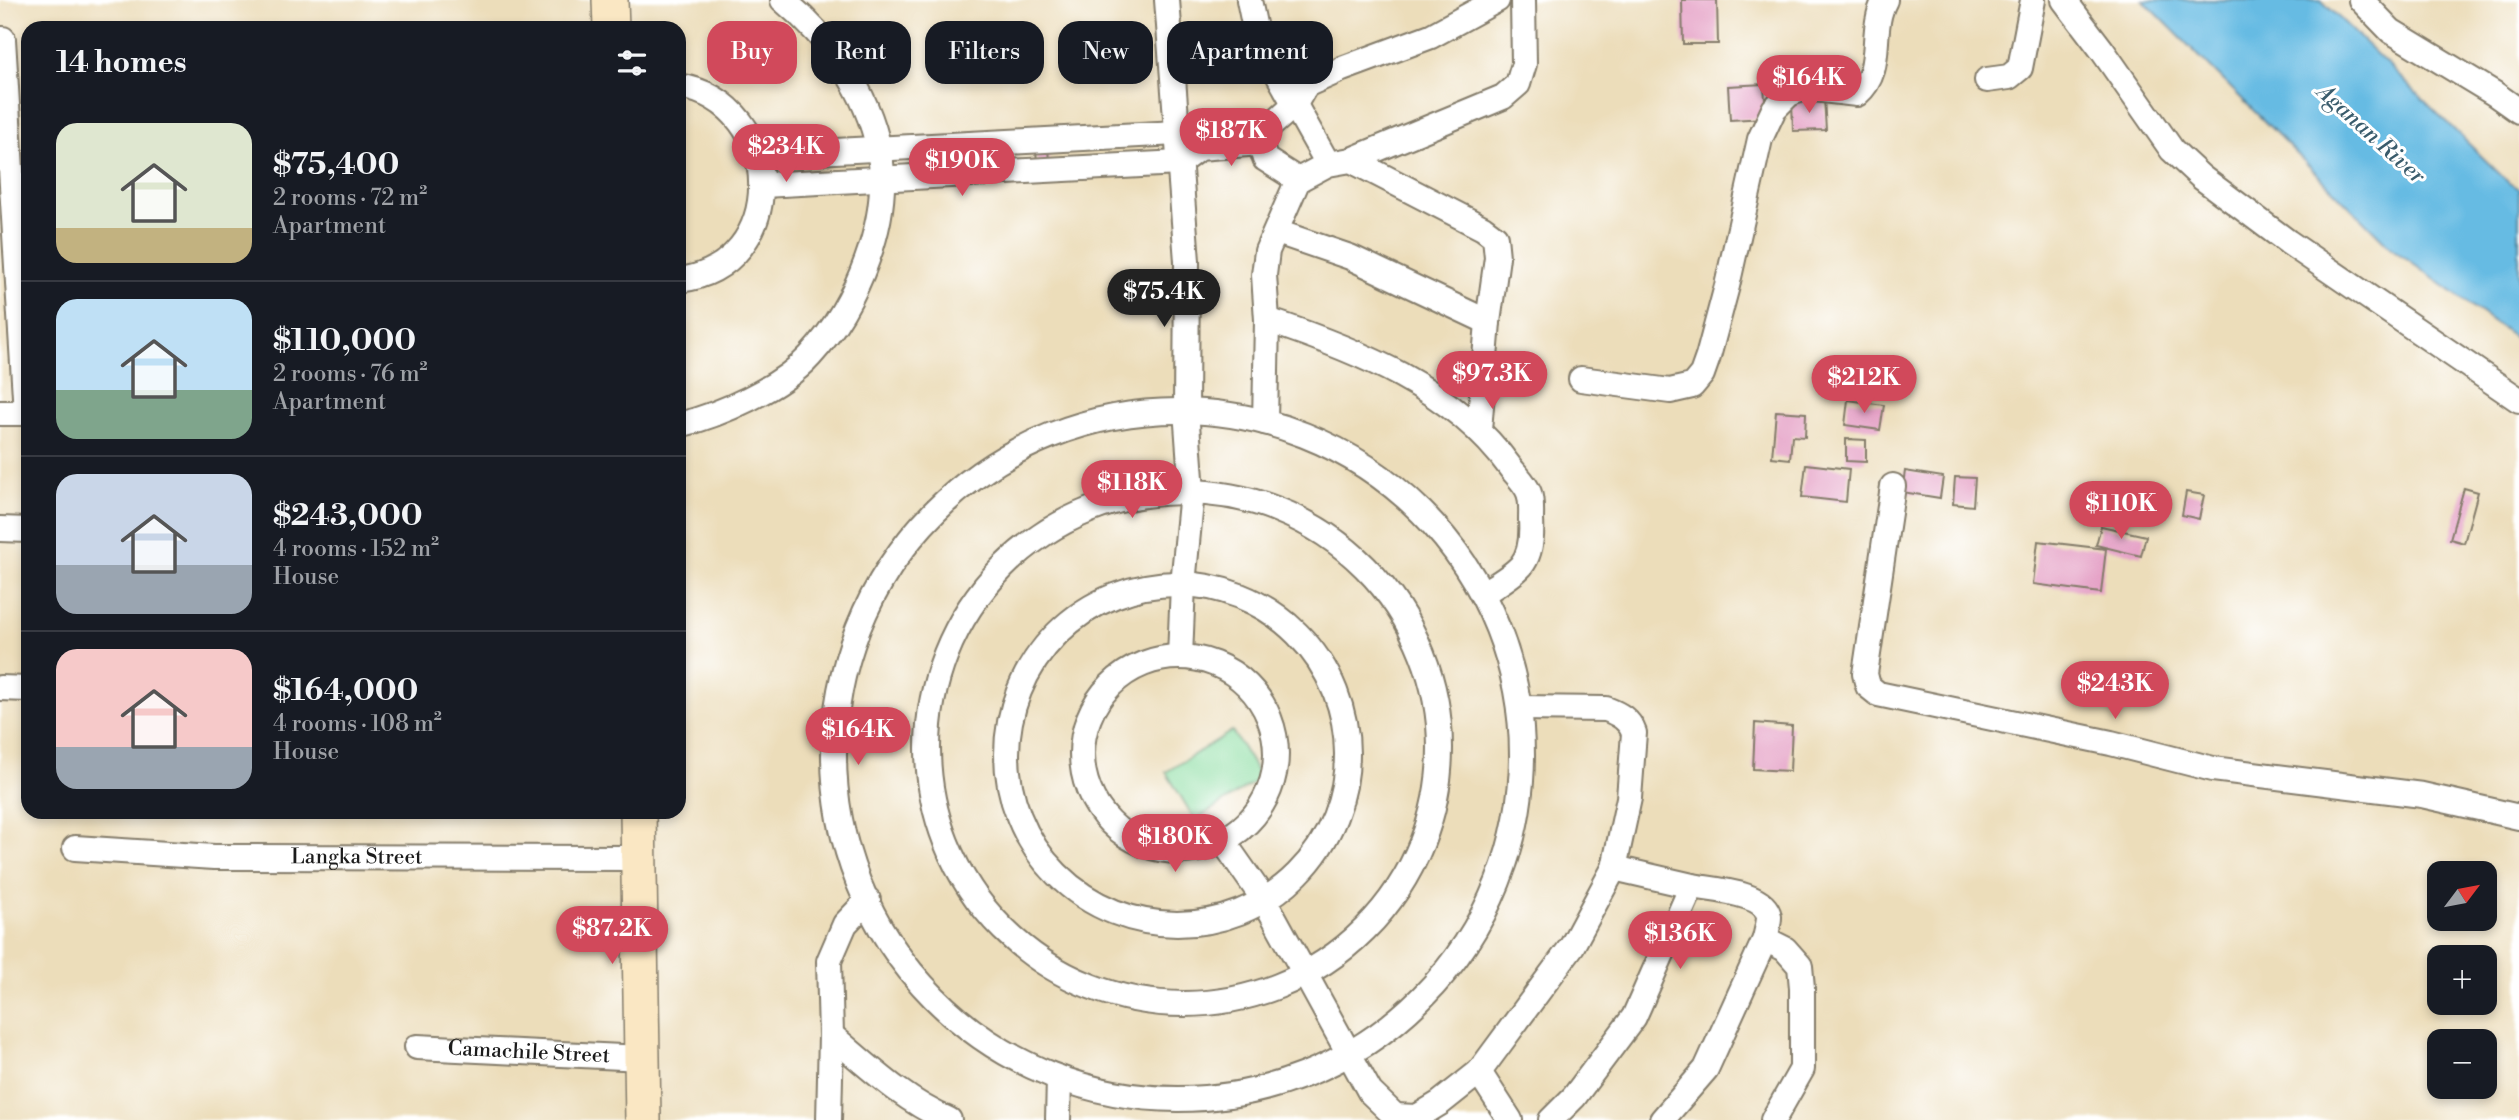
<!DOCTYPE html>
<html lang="en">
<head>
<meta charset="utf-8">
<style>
	:root { --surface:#171b24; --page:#20242c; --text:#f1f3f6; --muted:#9ea1a6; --line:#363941; --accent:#d1495b }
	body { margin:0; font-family:"Libre Bodoni",serif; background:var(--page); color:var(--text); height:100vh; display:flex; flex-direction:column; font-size:26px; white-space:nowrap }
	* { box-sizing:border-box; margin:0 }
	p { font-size:23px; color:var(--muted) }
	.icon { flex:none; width:38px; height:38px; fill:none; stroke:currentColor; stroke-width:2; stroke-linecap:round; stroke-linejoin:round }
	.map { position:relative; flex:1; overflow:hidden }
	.panel { position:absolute; left:21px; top:21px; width:665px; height:798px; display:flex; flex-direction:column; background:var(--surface); border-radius:21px; box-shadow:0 4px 10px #0003 }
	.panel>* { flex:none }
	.guide { position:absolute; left:707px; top:21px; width:665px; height:63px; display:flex; gap:14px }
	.needle { width:46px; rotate:58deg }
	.controls { position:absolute; left:2427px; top:861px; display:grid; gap:14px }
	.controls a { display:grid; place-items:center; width:70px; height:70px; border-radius:14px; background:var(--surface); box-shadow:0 4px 10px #0003; font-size:35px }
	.price { position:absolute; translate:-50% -60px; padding:0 16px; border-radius:24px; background:var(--accent); color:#fff; font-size:23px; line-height:46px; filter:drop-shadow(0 2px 4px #0008) }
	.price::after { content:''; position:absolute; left:50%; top:42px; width:21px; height:16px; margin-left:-10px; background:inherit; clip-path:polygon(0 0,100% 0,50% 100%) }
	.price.on { background:#222; color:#fff }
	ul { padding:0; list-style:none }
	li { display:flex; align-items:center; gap:21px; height:175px; padding:0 35px }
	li+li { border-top:2px solid var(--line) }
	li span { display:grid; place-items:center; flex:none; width:196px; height:140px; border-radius:21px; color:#555 }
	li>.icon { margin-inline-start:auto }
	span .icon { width:84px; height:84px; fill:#fffc; stroke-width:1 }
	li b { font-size:30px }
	h2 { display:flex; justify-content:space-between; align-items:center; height:84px; padding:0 35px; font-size:30px }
	.chip { padding:0 24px; border-radius:21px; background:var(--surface); box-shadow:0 4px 10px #0003; font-size:24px; line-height:63px }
	.chip.on { background:var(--accent); color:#fff }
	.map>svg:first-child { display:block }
	.green { fill:#87dc9f; stroke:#527c5e; stroke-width:2 }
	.water { fill:#66bbe3; stroke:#416c80; stroke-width:2 }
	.building { fill:#e5a1c6 }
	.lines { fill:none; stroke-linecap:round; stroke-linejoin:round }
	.minor-casing { stroke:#847c6b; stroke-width:28 }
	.secondary-casing { stroke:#847c6b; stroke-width:38 }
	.minor { stroke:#fff; stroke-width:24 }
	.secondary { stroke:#fae7c3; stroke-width:35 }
	.labels { text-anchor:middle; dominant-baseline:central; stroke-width:6; stroke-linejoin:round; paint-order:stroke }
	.street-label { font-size:21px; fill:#1c1c1c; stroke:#fff }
	.water-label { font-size:23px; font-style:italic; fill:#3a5c6c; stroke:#fff }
</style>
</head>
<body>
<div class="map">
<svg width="2519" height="1120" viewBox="0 0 2519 1120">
	<rect width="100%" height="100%" fill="#fff"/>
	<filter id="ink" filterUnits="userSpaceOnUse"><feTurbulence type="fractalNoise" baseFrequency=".0143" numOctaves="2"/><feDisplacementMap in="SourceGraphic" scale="14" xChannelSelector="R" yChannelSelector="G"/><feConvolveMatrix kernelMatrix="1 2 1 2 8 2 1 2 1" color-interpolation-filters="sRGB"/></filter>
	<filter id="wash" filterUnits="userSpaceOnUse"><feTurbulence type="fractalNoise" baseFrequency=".00686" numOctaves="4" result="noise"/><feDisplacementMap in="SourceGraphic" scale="28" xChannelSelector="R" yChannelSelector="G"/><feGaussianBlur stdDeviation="1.57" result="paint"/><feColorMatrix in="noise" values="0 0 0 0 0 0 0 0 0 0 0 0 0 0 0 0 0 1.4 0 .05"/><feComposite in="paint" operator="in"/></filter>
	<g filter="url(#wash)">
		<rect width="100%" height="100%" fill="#ecddba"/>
		<path class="green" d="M1232 731 1261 778 1195 820 1166 772Z"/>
		<path class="water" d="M2143 0H2321L2509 183 2519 189V340L2391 248Z"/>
		<g id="blocks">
			<path class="building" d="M1682 0H1717L1718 44H1683Z
				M1764 84 1766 118 1730 120 1728 86Z
				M1824 98 1826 130 1793 131 1792 99Z
				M1048 149 1049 161 1037 162 1036 150Z
				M1848 400 1884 405 1880 430 1845 425Z
				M1776 411 1806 413 1805 437 1792 436 1790 459 1772 457Z
				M1846 439 1866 440V462L1846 461Z
				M1806 464 1849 469 1846 502 1802 497Z
				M1905 471 1943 477 1940 498 1902 492Z
				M1955 477 1975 478 1973 506 1953 504Z
				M2464 488 2478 492 2464 543 2450 539Z
				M2186 492 2204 495 2199 519 2182 515Z
				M2101 526 2146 536 2141 556 2096 545Z
				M2038 541 2106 549 2101 593 2033 584Z
				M1755 723 1792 726 1790 771 1753 769Z"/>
		</g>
	</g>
	<g filter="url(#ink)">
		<use href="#blocks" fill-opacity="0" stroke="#847c6b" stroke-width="2"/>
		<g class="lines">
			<g class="minor-casing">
				<g id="minor">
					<path d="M1167 0 1187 261 1186 410 1192 492 1183 584 1180 657"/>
					<path d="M1249 0 1255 29 1262 46 1328 164"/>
					<path d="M2064 0 2102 50 2172 150 2201 177 2288 242 2519 400"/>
					<path d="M2361 0 2391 31 2495 94 2519 111"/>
					<path d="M0 39H3L26 413H0"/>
					<path d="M1987 80 2009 77 2020 68 2033 0"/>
					<path d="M679 86C788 104 789 267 679 280"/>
					<path d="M759 155 1177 133 1190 141"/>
					<path d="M1351 160 1503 97 1518 84 1524 64 1523 0"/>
					<path d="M1298 180 1265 159 1260 143 1268 128 1295 104 1306 85 1342 69 1431 36 1497 0"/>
					<path d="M763 185 1179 163 1199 148 1260 143"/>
					<path d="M1277 232 1350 257 1488 322"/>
					<path d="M1267 320C1357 350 1453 388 1510 467 1516 475 1526 484 1529 493 1532 501 1531 512 1531 520 1532 535 1531 554 1521 566 1511 577 1494 586 1482 594"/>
					<path d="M1581 379 1670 391 1692 386 1702 374 1708 357 1727 286 1760 139 1774 109 1789 94 1805 88 1857 94C1886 69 1868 31 1885 0"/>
					<circle cx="1178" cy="755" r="344"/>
					<path d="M1265 422 1267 320 1264 275 1267 251 1298 180 1328 164 1351 160 1483 228 1495 237 1497 257 1488 322 1479 430"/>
					<path d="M679 425C720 415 781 388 810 356 856 306 893 218 879 150 867 90 829 38 783 0"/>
					<path d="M1893 486 1865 674 1868 686 1878 694 2111 743 2213 769 2422 795 2519 817"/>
					<circle cx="1184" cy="748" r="256"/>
					<path d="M0 529 28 530"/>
					<circle cx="1177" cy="754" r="170"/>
					<circle cx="1179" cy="754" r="97"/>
					<path d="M0 688 28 689"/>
					<path d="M1223 841 1265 901 1370 1092 1395 1116 1417 1117 1440 1103 1479 1072 1572 946 1614 868 1629 798 1634 733C1629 719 1619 714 1606 709L1519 708"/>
					<path id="s1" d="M75 848 214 857 639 858"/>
					<path d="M1765 939 1785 949 1800 966 1802 988V1069L1773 1120"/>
					<path d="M831 1035C868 1066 904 1101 949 1120"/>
					<path id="s2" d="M417 1047 642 1058"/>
					<path d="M1479 1072 1510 1120"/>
					<path d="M829 1120 831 1035 829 961 845 924 868 900"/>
					<path d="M1058 1120 1059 1078"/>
					<path d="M1551 1120 1574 1097 1634 1017 1692 886 1614 868"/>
					<path d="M1662 1120 1706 1069 1765 939C1766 933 1769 924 1769 917 1766 892 1712 890 1692 886"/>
				</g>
			</g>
			<g class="secondary-casing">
				<path id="secondary" d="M610 0 611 28
					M638 812 643 1120"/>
			</g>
			<use href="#minor" class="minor"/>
			<use href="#secondary" class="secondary"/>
		</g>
	</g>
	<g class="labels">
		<g class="street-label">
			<text stroke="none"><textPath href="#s1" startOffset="282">Langka Street</textPath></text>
			<text stroke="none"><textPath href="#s2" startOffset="112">Camachile Street</textPath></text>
		</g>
		<g class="water-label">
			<text transform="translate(2371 134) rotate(42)">Aganan River</text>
		</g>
	</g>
</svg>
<div class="controls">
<a><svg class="needle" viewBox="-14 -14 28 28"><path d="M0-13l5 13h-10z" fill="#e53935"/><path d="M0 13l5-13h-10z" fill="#9ea1a6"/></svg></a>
<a>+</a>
<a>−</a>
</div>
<b class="price" style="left:1809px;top:115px">$164K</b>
<b class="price" style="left:1231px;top:168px">$187K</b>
<b class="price" style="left:786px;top:184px">$234K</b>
<b class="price" style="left:962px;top:198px">$190K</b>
<b class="price on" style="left:1164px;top:329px">$75.4K</b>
<b class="price" style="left:1492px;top:411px">$97.3K</b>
<b class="price" style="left:1864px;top:415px">$212K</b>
<b class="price" style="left:1132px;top:520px">$118K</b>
<b class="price" style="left:2121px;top:541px">$110K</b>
<b class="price" style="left:2115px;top:721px">$243K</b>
<b class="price" style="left:858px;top:767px">$164K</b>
<b class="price" style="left:1175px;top:874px">$180K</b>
<b class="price" style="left:612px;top:966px">$87.2K</b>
<b class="price" style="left:1680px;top:971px">$136K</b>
<div class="guide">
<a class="chip on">Buy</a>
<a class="chip">Rent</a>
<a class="chip">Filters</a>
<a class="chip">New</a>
<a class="chip">Apartment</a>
</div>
<section class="panel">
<h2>14 homes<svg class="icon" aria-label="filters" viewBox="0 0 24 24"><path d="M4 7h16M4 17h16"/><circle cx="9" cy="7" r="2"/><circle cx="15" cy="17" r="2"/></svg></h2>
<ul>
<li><span style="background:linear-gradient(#dfe7d0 75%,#c2b280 0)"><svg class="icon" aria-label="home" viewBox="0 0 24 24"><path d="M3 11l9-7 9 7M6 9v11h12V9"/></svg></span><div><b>$75,400</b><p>2 rooms · 72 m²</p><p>Apartment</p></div></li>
<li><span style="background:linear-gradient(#bfe0f5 65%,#7fa58c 0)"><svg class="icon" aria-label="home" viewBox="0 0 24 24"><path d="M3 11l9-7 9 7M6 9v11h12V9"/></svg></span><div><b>$110,000</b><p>2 rooms · 76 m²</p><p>Apartment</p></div></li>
<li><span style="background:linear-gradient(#c9d6e8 65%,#9aa5b1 0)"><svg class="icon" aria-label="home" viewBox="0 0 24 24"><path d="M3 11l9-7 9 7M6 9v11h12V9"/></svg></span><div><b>$243,000</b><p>4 rooms · 152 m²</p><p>House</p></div></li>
<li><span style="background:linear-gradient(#f6c9c9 70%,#9aa5b1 0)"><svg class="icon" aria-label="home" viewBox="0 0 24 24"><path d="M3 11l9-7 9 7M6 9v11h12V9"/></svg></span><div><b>$164,000</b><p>4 rooms · 108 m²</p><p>House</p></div></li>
</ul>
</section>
</div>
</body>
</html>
